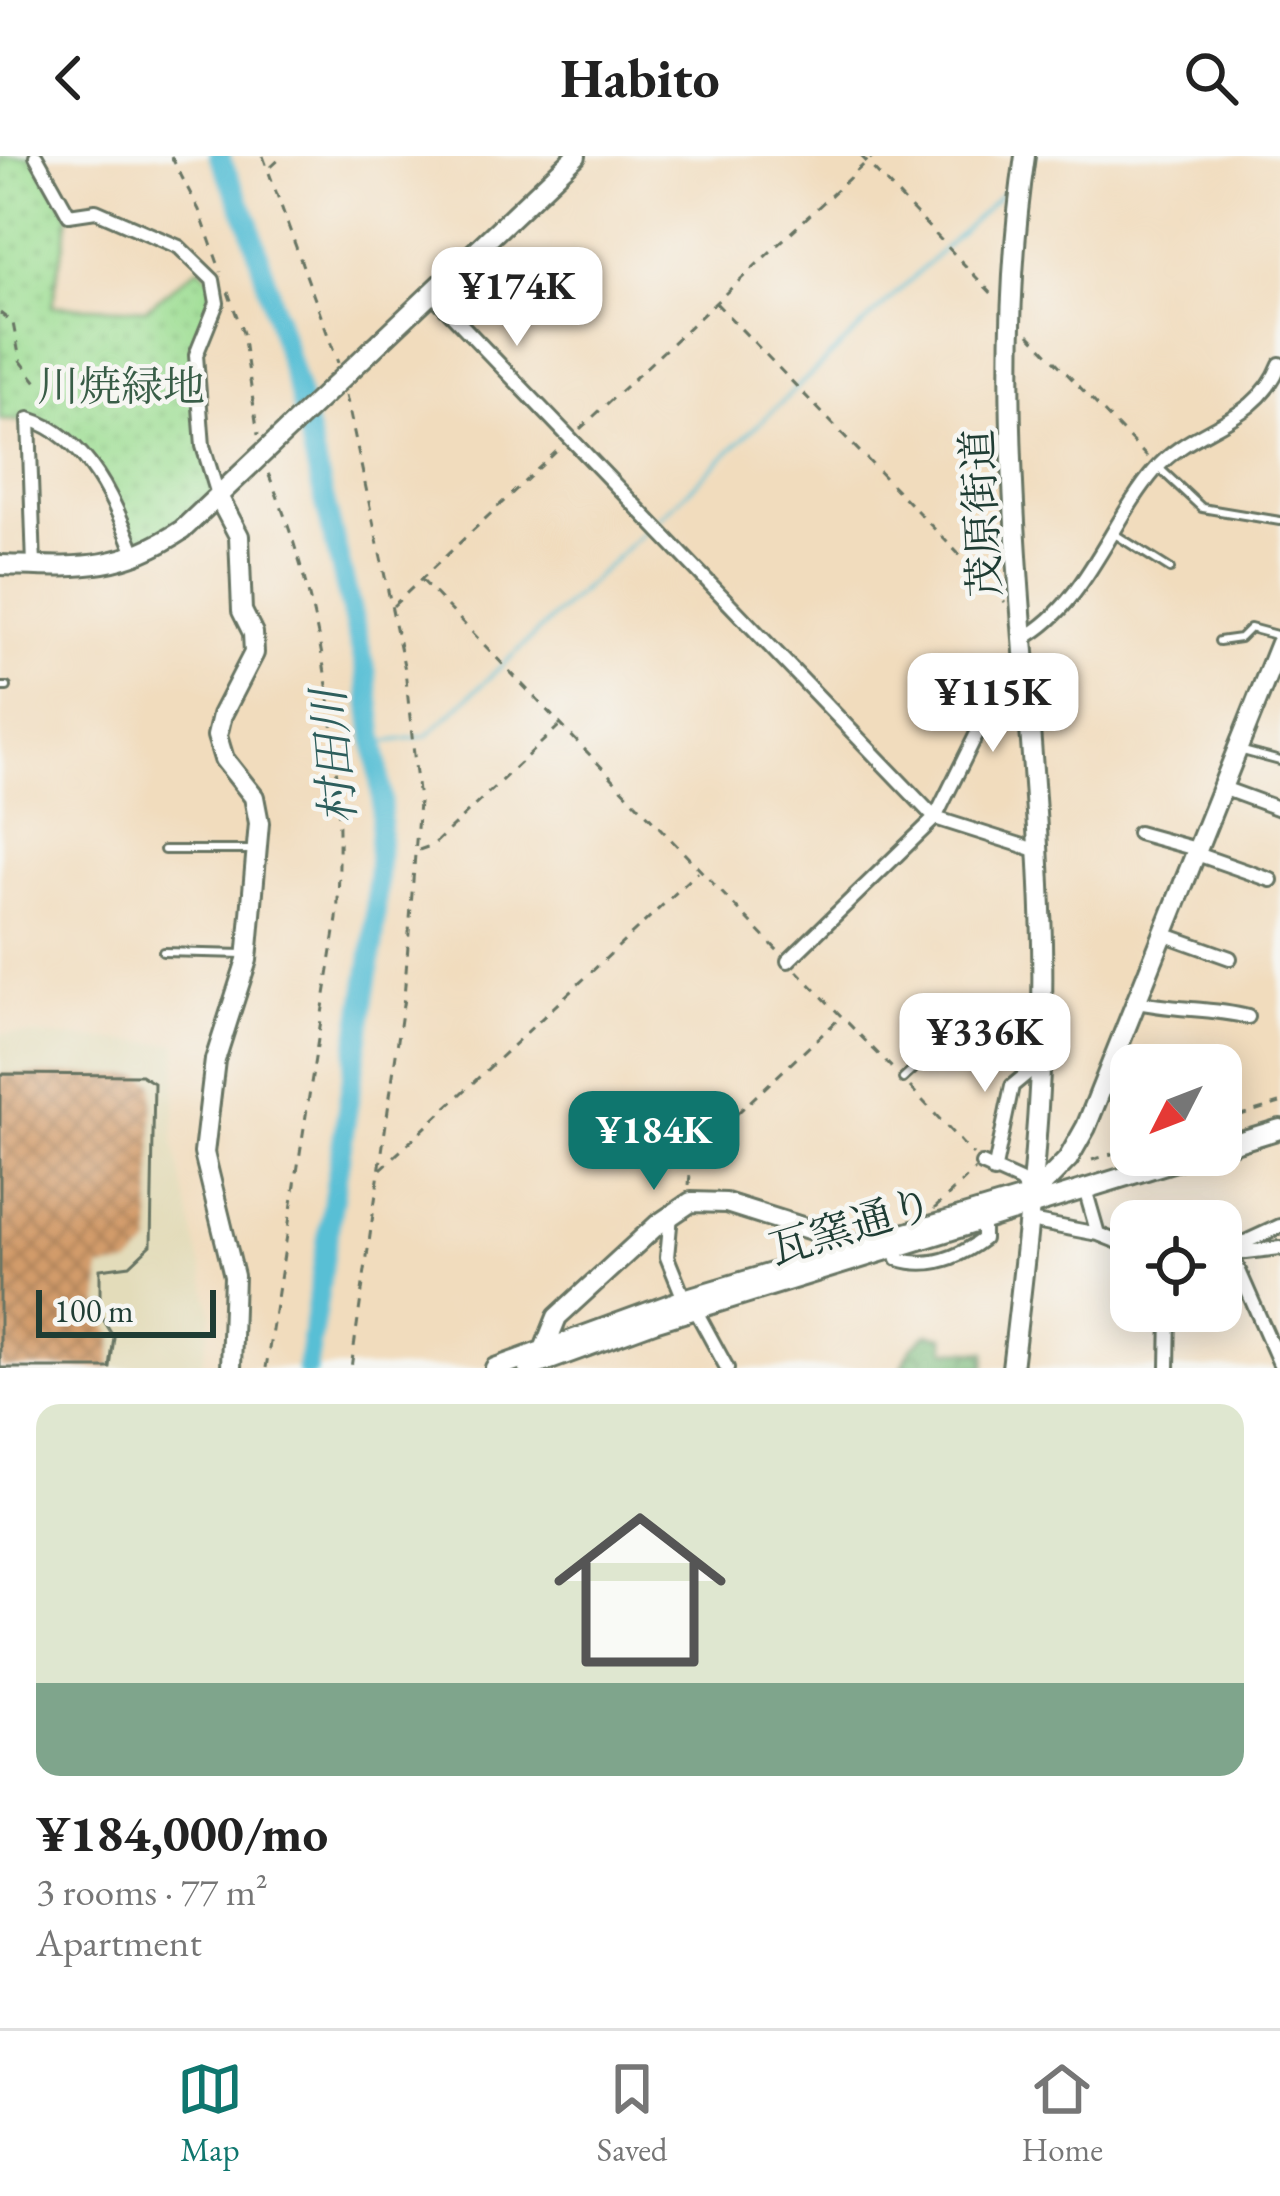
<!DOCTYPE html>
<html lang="en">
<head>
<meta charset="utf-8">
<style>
	:root { --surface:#fff; --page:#f2f2f2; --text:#222; --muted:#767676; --line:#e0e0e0; --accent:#0f766e }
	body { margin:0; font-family:"EB Garamond","Noto Serif JP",serif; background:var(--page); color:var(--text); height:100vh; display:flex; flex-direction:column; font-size:45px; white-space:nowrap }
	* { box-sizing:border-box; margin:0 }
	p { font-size:39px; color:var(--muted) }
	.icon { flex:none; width:66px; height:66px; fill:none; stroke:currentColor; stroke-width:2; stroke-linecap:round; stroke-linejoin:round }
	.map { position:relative; height:1212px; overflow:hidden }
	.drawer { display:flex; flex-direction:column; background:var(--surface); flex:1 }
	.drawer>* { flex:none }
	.needle { width:78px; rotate:228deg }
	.buttons { position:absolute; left:1110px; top:888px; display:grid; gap:24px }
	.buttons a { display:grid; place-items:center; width:132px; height:132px; border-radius:24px; background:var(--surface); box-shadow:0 6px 30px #0003; font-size:60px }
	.scale { position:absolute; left:36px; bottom:30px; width:180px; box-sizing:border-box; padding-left:12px; border:6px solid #1f3d34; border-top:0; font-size:33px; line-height:42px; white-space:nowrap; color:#1f3d34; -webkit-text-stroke:9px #f6f6f2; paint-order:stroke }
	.price { position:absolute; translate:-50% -102px; padding:0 27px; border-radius:24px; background:#fff; color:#222; font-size:39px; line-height:78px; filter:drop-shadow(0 3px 6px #0008) }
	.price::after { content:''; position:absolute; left:50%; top:72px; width:36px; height:27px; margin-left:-18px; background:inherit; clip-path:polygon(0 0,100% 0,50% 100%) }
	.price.on { background:var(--accent); color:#fff }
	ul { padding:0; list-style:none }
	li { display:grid; align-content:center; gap:24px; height:636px; padding:0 36px }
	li+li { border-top:3px solid var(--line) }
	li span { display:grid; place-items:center; height:372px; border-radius:24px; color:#555 }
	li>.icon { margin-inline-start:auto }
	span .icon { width:216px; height:216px; fill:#fffc; stroke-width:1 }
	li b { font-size:51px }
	header { display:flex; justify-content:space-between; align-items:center; height:156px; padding:0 36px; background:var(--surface); font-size:54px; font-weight:700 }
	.menu { display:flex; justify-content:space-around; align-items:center; height:168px; border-top:3px solid var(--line); background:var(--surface); font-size:33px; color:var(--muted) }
	.menu a { display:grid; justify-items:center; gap:6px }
	.menu .on { color:var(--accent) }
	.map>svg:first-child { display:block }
	.built { fill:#e3dcba }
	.forest { fill:url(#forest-crowns); stroke:#4f7d59; stroke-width:3 }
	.park { fill:url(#park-dots); stroke:#5f8e64; stroke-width:3 }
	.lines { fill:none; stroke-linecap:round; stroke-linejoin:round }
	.stream { stroke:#58bfd5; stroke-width:3 }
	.river { stroke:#58bfd5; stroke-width:21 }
	.building { fill:url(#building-cross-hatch) }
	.lane-casing { stroke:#687564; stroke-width:12 }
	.street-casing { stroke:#687564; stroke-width:18 }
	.secondary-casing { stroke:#687564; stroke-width:24 }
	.primary-casing { stroke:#687564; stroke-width:24 }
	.path { stroke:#687564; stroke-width:3; stroke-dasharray:9 9; stroke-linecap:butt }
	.lane { stroke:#fff; stroke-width:6 }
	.street { stroke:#fff; stroke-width:12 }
	.secondary { stroke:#fff; stroke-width:18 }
	.primary { stroke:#fff; stroke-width:18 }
	.labels { text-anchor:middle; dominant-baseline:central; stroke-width:9; stroke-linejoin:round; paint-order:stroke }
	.park-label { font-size:42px; fill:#395d47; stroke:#f6f6f2 }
	.street-label { font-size:42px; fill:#1f3d34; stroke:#f6f6f2 }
	.water-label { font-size:45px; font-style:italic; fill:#2d5e5c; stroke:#f6f6f2 }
</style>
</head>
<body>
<header><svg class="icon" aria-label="back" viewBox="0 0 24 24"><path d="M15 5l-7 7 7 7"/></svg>Habito<svg class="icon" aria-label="search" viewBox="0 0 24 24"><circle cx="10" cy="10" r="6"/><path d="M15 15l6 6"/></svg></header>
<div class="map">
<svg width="1280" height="1212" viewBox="0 0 1280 1212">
	<defs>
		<pattern id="forest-crowns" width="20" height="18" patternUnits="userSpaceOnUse" patternTransform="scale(3)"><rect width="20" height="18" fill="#7fbd7e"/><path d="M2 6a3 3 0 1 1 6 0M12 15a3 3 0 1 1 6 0" fill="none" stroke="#679b68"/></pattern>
		<pattern id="park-dots" width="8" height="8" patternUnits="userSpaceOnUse" patternTransform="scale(3)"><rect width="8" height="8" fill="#9fde94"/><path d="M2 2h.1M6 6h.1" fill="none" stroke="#88bf80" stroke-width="1.8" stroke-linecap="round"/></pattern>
		<pattern id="building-cross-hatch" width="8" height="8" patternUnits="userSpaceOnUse" patternTransform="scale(3)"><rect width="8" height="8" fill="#d29b6b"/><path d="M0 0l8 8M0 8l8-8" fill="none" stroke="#aa8059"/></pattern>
	</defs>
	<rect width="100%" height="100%" fill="#f6f6f2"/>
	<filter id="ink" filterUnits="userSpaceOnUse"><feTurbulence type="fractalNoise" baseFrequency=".00833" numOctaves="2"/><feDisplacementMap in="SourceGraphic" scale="24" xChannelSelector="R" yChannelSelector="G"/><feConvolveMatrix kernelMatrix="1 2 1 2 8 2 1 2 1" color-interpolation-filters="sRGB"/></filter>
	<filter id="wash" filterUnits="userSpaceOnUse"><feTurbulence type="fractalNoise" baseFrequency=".004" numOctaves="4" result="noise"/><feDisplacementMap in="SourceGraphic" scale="48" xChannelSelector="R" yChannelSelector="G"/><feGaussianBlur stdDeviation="2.7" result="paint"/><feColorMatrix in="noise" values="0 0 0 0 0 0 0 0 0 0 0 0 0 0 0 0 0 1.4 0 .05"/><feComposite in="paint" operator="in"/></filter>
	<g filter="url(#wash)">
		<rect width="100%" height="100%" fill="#f1dcbd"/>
		<path class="built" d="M0 877 177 888 174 989 212 1157 201 1212H0Z"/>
		<path class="forest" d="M927 1178 944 1181 946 1194 986 1196 985 1212H902L910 1193Z"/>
		<path class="park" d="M0 0H35L69 59 52 150 146 153 199 111 213 124 217 147 196 200 203 290 220 344 136 401C112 336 80 261 0 264Z"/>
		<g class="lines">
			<path class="stream" d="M655 366 1014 26
				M377 587 427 580 648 372"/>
			<path class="river" d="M219 0 249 66 299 239 366 515 382 643 374 782 307 1212"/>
		</g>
		<g id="blocks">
			<path class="building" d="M0 918 141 919 154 927 151 1089 130 1109 100 1113V1158L114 1181 110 1212H0Z"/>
		</g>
	</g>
	<g filter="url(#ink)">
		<use href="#blocks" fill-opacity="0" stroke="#687564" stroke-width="3"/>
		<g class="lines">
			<g class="lane-casing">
				<path id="lane" d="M1157 310 1202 352 1280 365
					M1113 377 1170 413
					M1219 485 1240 482 1250 472 1280 480
					M0 531H7
					M1239 594 1280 605
					M164 694H250
					M163 796 244 798
					M903 923 964 866"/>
			</g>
			<g class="street-casing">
				<path id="street" d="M36 0 69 59 96 55 179 91 213 124 217 147 196 199 203 290 219 342
					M430 136 935 662 1036 694
					M34 410 29 263C88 281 116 347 136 401
					M1024 482C1086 448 1111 365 1155 314 1192 270 1257 268 1280 208
					M1220 631 1280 653
					M1138 677 1196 693
					M1194 697 1271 724
					M1163 778 1230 802
					M788 805 935 662 988 555 1024 512
					M1134 845C1172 855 1210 851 1248 861
					M982 1008 1020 1025 1031 1039
					M994 1016 1012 930 1041 906
					M1085 1033 1098 1078
					M671 1059 667 1101 684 1143
					M1030 1065 1098 1078 1131 1091
					M1280 1070 1241 1088 1232 1099 1280 1208
					M895 1092 898 1103C929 1113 958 1102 983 1083V1068
					M1221 1099 1280 1092
					M696 1155 727 1212
					M1168 1212 1169 1155"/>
			</g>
			<g class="secondary-casing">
				<path id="secondary" d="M220 344 239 380 242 455 253 477 254 497 222 559 217 580 224 603 254 641 259 667 247 804 215 904 204 997 234 1120 231 1212
					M0 409C74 411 118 417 182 374L576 0
					M1221 991 1280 973
					M1032 1040 1068 1003 1086 971 1280 487
					M543 1196 557 1161 657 1069 691 1046 726 1047 859 1089
					M495 1212 684 1143 1021 1043
					M528 1212 654 1166 1195 999"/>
			</g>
			<g class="primary-casing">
				<path id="primary" d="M1012 1212C1029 1071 1045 930 1042 787 1036 526 986 261 1025 0"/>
			</g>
			<path class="path" d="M171 0 199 54 221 116
				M263 0 338 207
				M861 0 996 142
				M271 11 283 0
				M228 136 243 177 258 279
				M716 147 1005 446
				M0 157 13 167 20 204 39 229
				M1029 178 1147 301
				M346 239 405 514 419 646 404 842 351 1212
				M580 273 873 0
				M422 424 778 795
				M393 450 560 292
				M419 694 433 689 559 570
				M797 815 895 915
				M910 931 973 999
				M1221 965 1280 947
				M1092 1004 1131 992
				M381 1013 698 716
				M689 1029 691 1008 701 991 840 862
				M934 1053 975 1014
				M266 1212 337 763C346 612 327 458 268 317"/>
			<use href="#lane" class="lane"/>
			<use href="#street" class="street"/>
			<use href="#secondary" class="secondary"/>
			<use href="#primary" class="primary"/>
		</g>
	</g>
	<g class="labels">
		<g class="park-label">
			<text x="121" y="230">川焼緑地</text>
		</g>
		<g class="street-label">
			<text transform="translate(981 357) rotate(-93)">茂原街道</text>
			<text transform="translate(851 1070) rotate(-17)">瓦窯通り</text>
		</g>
		<g class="water-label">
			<text transform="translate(333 601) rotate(-95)">村田川</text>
		</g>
	</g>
</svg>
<div class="buttons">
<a><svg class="needle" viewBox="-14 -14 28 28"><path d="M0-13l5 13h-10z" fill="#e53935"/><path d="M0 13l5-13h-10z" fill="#767676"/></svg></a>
<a><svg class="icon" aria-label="locate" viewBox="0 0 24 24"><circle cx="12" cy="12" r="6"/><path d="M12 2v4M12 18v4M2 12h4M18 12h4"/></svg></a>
</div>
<div class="scale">100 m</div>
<b class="price" style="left:517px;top:193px">¥174K</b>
<b class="price" style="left:993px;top:599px">¥115K</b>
<b class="price" style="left:985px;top:939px">¥336K</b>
<b class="price on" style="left:654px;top:1037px">¥184K</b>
</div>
<section class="drawer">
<ul>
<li><span style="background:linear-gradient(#dfe7d0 75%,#7fa58c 0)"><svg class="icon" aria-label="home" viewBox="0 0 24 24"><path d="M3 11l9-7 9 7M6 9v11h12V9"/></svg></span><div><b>¥184,000/mo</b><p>3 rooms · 77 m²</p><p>Apartment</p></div></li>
</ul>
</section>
<nav class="menu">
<a class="on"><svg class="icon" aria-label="map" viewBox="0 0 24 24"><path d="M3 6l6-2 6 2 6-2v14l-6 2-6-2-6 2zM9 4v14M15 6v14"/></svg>Map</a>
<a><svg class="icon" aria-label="saved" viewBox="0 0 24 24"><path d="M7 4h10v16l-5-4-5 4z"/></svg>Saved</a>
<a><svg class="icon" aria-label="home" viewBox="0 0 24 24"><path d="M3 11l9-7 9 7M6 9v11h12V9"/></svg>Home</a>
</nav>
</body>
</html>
